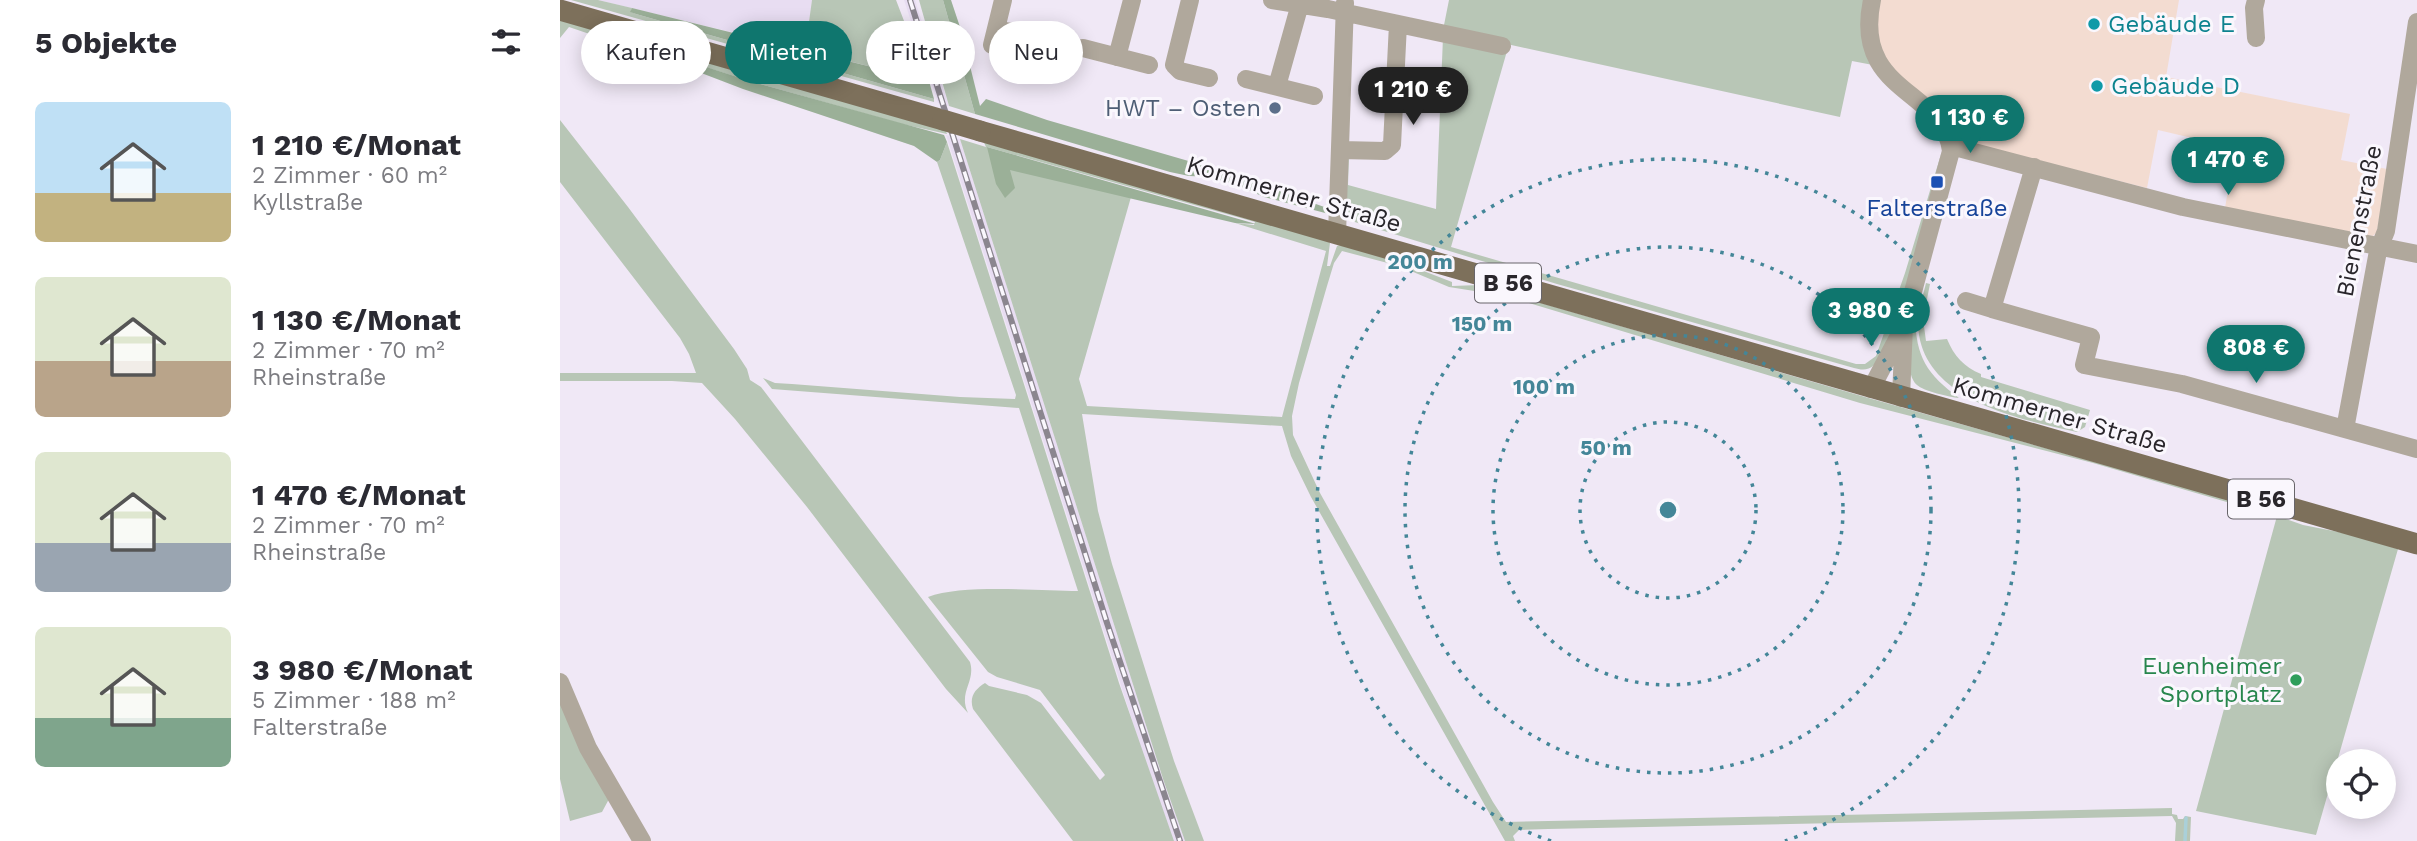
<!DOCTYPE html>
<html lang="de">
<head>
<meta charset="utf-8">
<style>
	:root { --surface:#fff; --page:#f2f2f3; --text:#2b2b33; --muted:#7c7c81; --accent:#0f766e }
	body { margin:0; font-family:"Work Sans",sans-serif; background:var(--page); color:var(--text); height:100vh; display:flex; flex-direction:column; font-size:26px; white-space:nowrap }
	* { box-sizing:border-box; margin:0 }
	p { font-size:23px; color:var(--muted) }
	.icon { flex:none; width:38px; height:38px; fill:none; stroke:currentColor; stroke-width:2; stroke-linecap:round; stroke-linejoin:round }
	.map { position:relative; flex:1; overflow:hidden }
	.side { display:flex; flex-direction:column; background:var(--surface); width:560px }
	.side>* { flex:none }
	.hud { position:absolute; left:21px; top:21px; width:665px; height:63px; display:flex; gap:14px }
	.buttons { position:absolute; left:1766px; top:749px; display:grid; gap:14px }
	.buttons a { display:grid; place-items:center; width:70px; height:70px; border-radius:50%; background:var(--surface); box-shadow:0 4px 18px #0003; font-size:35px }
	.price { position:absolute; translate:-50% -60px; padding:0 16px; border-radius:24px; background:var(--accent); color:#fff; font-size:23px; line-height:46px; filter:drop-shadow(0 2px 4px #0008) }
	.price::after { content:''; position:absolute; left:50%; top:42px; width:21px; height:16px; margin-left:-10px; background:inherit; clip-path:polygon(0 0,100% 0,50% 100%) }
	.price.selected { background:#222; color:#fff }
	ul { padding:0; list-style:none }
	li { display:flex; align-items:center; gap:21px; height:175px; padding:0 35px }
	li span { display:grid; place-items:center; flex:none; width:196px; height:140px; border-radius:10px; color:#555 }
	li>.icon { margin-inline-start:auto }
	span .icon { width:84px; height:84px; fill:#fffc; stroke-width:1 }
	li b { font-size:30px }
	h2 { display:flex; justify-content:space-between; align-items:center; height:84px; padding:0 35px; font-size:30px }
	.chip { padding:0 24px; border-radius:32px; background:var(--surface); box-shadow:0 4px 18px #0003; font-size:24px; line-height:63px }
	.chip.selected { background:var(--accent); color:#fff }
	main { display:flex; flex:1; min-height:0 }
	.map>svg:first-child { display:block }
	.built { fill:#e8ddf2 }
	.education { fill:#f3dcd1 }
	.green { fill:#b8c6b6; fill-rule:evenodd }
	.forest { fill:#9bb098 }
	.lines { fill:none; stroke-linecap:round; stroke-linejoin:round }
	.stream { stroke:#aad0d9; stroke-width:3.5 }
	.minor { stroke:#b0a89c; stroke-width:18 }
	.major { stroke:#7d705b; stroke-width:21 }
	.rail-casing { stroke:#8b868f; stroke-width:6 }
	.rail { stroke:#faf7fd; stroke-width:3.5; stroke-dasharray:10; stroke-linecap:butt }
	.major-bridge { stroke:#7d705b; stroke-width:21 }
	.ring { fill:none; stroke:#448698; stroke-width:3.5; stroke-dasharray:3.5 7 }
	.culture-dot { fill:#0f9aa8; stroke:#faf7fd; stroke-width:2.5 }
	.service-dot { fill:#5c6f8a; stroke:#faf7fd; stroke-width:2.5 }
	.transit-dot { fill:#1a4fb4; stroke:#faf7fd; stroke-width:2.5 }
	.leisure-dot { fill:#2e9e5b; stroke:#faf7fd; stroke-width:2.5 }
	.labels { text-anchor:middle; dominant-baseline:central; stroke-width:6; stroke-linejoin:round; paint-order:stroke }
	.shield { fill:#faf7fd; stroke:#68656a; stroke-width:2 }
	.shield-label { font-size:23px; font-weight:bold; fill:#29262b }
	.culture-label { font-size:24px; fill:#0d838f; stroke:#faf7fd; text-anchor:start }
	.service-label { font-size:24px; fill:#4e5e75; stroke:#faf7fd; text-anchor:end }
	.street-label { font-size:24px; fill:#29262b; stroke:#faf7fd }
	.transit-label { font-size:24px; fill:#164399; stroke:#faf7fd }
	.leisure-label { font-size:24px; fill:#27864d; stroke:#faf7fd; text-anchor:end }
	.centre { fill:#448698; stroke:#faf7fd; stroke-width:3.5 }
	.ring-label { font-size:21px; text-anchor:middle; font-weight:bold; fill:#448698; stroke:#faf7fd; stroke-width:6; stroke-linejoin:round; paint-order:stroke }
</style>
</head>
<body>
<main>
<section class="side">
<h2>5 Objekte<svg class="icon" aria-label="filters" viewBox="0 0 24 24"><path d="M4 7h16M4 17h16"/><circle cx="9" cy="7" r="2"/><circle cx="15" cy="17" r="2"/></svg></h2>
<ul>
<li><span style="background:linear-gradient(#bfe0f5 65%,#c2b280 0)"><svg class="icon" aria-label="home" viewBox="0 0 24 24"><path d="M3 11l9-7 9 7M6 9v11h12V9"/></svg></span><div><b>1 210 €/Monat</b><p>2 Zimmer · 60 m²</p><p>Kyllstraße</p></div></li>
<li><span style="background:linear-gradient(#dfe7d0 60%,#b9a48a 0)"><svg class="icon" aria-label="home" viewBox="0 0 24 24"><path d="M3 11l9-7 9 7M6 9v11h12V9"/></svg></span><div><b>1 130 €/Monat</b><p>2 Zimmer · 70 m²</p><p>Rheinstraße</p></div></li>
<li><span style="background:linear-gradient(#dfe7d0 65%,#9aa5b1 0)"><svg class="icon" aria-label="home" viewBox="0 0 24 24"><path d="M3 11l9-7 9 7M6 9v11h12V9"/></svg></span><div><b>1 470 €/Monat</b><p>2 Zimmer · 70 m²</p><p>Rheinstraße</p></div></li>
<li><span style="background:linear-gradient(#dfe7d0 65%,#7fa58c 0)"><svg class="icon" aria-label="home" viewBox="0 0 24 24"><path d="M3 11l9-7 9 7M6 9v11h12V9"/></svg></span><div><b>3 980 €/Monat</b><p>5 Zimmer · 188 m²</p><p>Falterstraße</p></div></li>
</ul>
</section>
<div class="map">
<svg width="1857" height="841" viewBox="0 0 1857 841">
	<rect width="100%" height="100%" fill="#f0e8f6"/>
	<path class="built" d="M38 0H252L245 50Z
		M344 0H355L389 106 378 103Z
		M386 135 400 139 604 782 625 841H614L585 761Z"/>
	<path class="education" d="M1320 0H1619L1606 77 1790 114 1781 160 1827 169 1817 232 1813 236 1665 208 1675 148 1598 130 1587 188 1400 141 1392 126 1341 77 1327 61 1318 40 1317 13Z"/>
	<path class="green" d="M11 0H38L72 8 71 12 76 14 374 99V102Z
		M252 0H336L367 81 245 50Z
		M359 0H383L415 114 389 106Z
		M889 0H1307L1313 65 1292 61 1280 117 883 30Z
		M0 17 385 128 387 134 342 124 193 82 139 65 132 59 125 60 123 66 9 27 0 38Z
		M883 37 947 51 891 247 1296 364H1305L1316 356 1345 273 1382 151C1371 195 1344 338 1314 365 1308 371 1301 370 1294 368L997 284 785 219V158L789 156 788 185 876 209Z
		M0 120 68 207 174 349 187 369 190 380 201 387 410 662C416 682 398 692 408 713L386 689 247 507 175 419 142 383 112 381H0V373H136L129 354 120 338 0 182Z
		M422 138 768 241 770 243 767 266H770L777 246 780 245 843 263 892 282V286L919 285 1312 399 1702 509 1701 512 1533 463 1300 403 946 296 889 287 839 266 782 251 774 263 767 286 739 383 732 416 733 435 760 493 933 802 946 822 1612 808V814L1617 815 1618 819H1623L1625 816 1631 817 1630 841H1615L1616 823 1612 816 988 829 959 830 953 836 955 841H945L751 497 731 456 722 426 522 414 538 511 552 564 614 761 644 841H625L604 782 400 139 426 147ZM427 147 695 222 694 225 675 223 766 251 722 417 527 406 519 379 571 197 449 169Z
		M387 142 559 683 614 841H513L413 709C409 697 415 689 425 683L429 686 467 695 481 703 540 780 545 775 480 690 437 677 428 672 368 597C402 584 479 591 518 591L459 408 212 389 203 378 215 383 232 384 400 397 455 399 456 395 377 162 380 160Z
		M1366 283 1370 284 1363 319 1366 341 1387 339C1394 356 1404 367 1421 374V377L1530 410 1525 427 1517 432C1459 419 1361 400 1358 325 1357 311 1363 297 1366 283Z
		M1355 316C1356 358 1367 374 1399 398 1390 397 1363 391 1357 385 1343 373 1351 332 1355 316Z
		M1717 516 1743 525 1794 535 1838 549 1756 835 1636 811Z
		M0 700 49 799 42 812 10 821 0 779Z"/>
	<path class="forest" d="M383 0H391L401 30 420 106 426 99 487 120 663 171 770 209 769 214 704 197 675 184 655 179V177L629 176 610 172 415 114Z
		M72 8 369 81 374 99 76 14 70 12Z
		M127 57 140 65 193 82 384 135 387 142 380 160 377 162 354 146 183 89 123 66Z
		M427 147 696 224 675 223 450 170 455 188 445 198 436 184Z"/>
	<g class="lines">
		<path class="stream" d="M1625 841 1626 818"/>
		<path class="minor" d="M630 0 614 65 620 71 649 78
			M712 0 768 9 942 46
			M1312 0C1292 94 1384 89 1391 151L1344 325 1341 398
			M437 30 474 35
			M1696 38 1694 8 1696 0
			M432 45 443 0
			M523 48 589 65
			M557 57 572 0
			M686 79 754 96
			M717 86 740 4
			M1391 146 1623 207 1857 254
			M781 150 825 151 832 145 838 24
			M1474 167 1432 309 1531 337 1524 365 1622 384 1857 449
			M777 234 785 3
			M1406 301 1432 309
			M1311 389 1343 328
			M1785 429 1818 251 1826 231 1857 22
			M0 682 28 748 82 841"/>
		<path class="major" d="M0 10 383 120
			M420 131C899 269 1378 408 1857 544"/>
		<g class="rail-casing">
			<path id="rail" d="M350 0 547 623 620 841"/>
		</g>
		<use href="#rail" class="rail"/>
		<path class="major-bridge" d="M383 120 420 131"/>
	</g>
	<g class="ring">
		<circle cx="1108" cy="510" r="88"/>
		<circle cx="1108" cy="510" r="175"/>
		<circle cx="1108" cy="510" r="263"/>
		<path d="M991 841A351 351 0 1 1 1225 841"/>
	</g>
	<g class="culture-dot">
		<circle cx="1534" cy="24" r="7"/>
		<circle cx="1537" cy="86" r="7"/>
	</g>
	<circle class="service-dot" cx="715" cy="108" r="7"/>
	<rect class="transit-dot" x="1370" y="175" width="14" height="14" rx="3.5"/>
	<circle class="leisure-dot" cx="1736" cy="680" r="7"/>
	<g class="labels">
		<g class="shield">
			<rect x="915" y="263.5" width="66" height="39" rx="5"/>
			<rect x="1668" y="479.5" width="66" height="39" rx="5"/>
		</g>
		<g class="shield-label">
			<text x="948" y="283">B 56</text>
			<text x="1701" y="499">B 56</text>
		</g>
		<g class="culture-label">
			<text x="1548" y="24">Gebäude E</text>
			<text x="1551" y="86">Gebäude D</text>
		</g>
		<g class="service-label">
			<text x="701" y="108">HWT – Osten</text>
		</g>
		<g class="street-label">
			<text transform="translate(734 194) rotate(16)">Kommerner Straße</text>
			<text transform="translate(1799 221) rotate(-79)">Bienenstraße</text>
			<text transform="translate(1500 415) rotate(16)">Kommerner Straße</text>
		</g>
		<g class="transit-label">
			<text x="1377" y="208">Falterstraße</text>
		</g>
		<g class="leisure-label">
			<text x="1722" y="666">Euenheimer<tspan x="1722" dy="28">Sportplatz</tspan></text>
		</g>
	</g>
	<circle cx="1108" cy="510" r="10" class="centre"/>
	<g class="ring-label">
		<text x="860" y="269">200 m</text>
		<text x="922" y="331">150 m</text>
		<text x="984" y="394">100 m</text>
		<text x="1046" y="455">50 m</text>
	</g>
</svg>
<div class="buttons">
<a><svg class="icon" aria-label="locate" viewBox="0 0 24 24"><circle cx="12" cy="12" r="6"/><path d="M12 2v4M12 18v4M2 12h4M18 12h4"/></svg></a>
</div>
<b class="price selected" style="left:853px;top:127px">1 210 €</b>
<b class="price" style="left:1410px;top:155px">1 130 €</b>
<b class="price" style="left:1668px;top:197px">1 470 €</b>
<b class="price" style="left:1311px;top:348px">3 980 €</b>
<b class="price" style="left:1696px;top:385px">808 €</b>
<div class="hud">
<a class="chip">Kaufen</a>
<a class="chip selected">Mieten</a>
<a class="chip">Filter</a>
<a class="chip">Neu</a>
</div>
</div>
</main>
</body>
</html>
